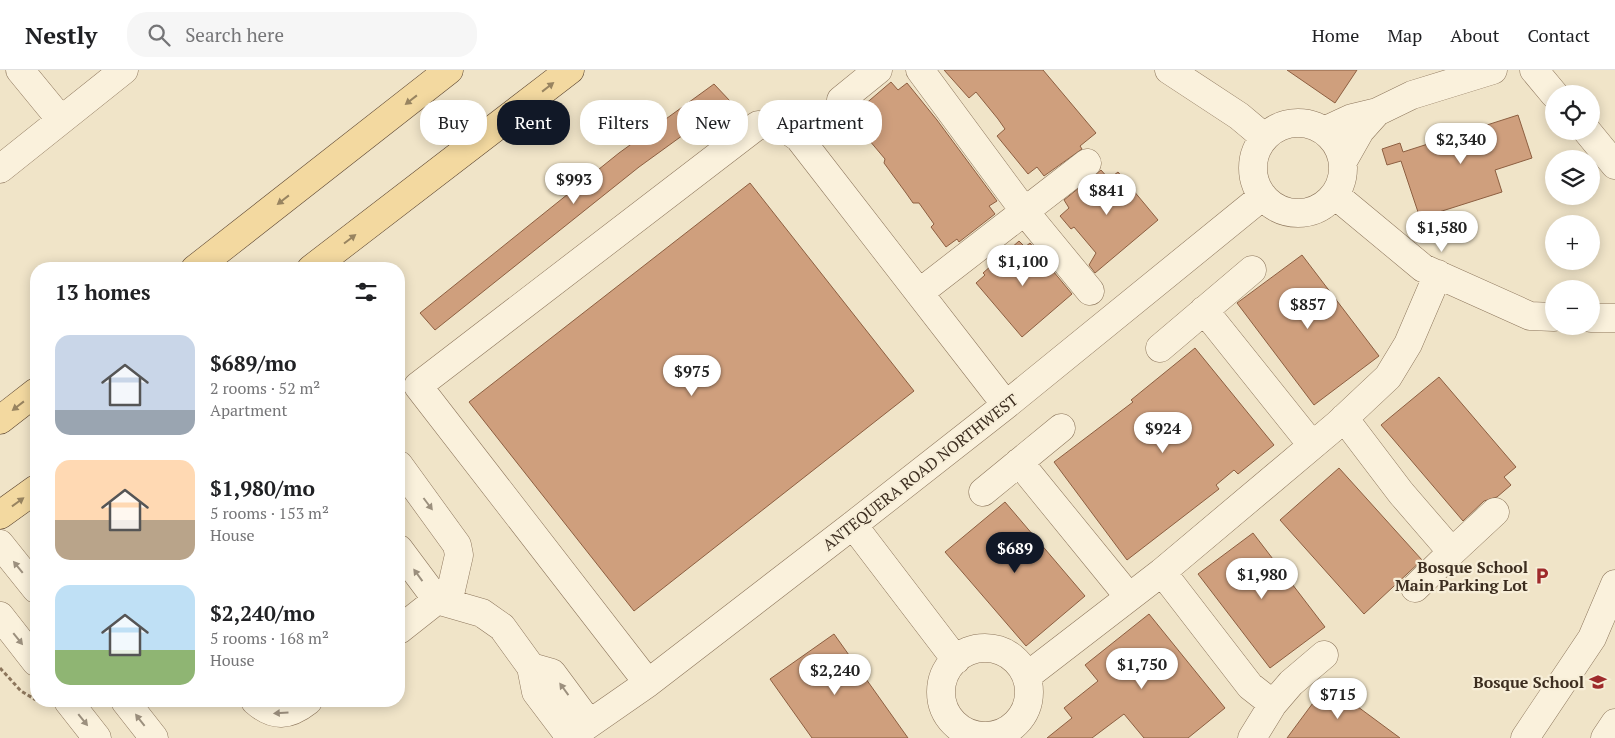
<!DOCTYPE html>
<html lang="en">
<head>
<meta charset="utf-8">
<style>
	:root { --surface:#fff; --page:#f6f6f6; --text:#202124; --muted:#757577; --line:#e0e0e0; --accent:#111827 }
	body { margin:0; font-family:"PT Serif",serif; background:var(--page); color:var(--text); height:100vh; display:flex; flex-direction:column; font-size:19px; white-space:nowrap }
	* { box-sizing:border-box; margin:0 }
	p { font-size:16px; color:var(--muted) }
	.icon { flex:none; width:28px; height:28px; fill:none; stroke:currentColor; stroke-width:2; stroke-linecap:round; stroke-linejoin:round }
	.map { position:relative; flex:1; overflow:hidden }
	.sheet { position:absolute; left:30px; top:192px; width:375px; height:445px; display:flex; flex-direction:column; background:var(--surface); border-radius:20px; box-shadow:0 2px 12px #0003 }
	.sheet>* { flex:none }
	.guide { position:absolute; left:420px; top:30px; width:475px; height:45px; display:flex; gap:10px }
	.controls { position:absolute; left:1545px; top:15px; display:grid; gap:10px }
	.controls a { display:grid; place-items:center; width:55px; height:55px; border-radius:50%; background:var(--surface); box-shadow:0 2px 12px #0003; font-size:25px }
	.price { position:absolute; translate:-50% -42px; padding:0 11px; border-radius:18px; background:#fff; color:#222; font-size:16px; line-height:32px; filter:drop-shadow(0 1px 2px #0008) }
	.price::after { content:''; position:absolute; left:50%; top:30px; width:15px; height:11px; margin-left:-8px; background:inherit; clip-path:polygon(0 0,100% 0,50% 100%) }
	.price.selected { background:var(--accent); color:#fff }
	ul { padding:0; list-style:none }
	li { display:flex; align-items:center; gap:15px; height:125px; padding:0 25px }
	li span { display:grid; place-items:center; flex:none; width:140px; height:100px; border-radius:15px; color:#555 }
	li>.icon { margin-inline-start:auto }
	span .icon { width:60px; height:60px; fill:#fffc; stroke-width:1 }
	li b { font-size:21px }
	h2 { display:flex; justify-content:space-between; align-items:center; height:60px; padding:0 25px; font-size:21px }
	.chip { padding:0 18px; border-radius:20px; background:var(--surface); box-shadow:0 2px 12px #0003; font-size:18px; line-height:45px }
	.chip.selected { background:var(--accent); color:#fff }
	header { display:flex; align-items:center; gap:30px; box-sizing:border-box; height:70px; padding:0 25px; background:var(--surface); border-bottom:1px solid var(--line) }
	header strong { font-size:24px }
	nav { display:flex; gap:28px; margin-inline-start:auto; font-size:18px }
	.search { width:350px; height:45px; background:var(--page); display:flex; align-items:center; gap:12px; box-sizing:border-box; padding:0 18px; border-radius:20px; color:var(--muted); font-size:19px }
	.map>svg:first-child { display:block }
	.building { fill:#cf9f7d; stroke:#8d5f41 }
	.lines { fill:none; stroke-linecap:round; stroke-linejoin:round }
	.minor-casing { stroke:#8d765c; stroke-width:29 }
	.major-casing { stroke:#5b4430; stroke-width:29 }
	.path { stroke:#8d765c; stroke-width:3; stroke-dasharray:4 2.5; stroke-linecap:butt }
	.minor { stroke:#faf1dc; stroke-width:28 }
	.major { stroke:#f3d9a0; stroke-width:28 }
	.oneway { fill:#988460 }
	.oneway2 { fill:#9c907e }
	.labels { text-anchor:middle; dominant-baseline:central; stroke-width:4.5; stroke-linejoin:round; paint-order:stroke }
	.street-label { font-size:16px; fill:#3d2e20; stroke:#f7eed8 }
	.poi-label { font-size:16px; font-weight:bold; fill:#3d2e20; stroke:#f7eed8; text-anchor:end }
</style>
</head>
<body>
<header>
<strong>Nestly</strong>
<div class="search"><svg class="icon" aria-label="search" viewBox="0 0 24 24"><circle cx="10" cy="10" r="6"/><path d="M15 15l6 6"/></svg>Search here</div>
<nav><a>Home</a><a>Map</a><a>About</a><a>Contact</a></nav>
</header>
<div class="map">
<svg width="1615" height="668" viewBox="0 0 1615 668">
	<rect width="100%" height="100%" fill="#f0e4c8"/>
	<path class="building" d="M944 0H1043L1096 63 1080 76 1082 79 1044 106 1037 97 1028 104 997 66 1005 59 998 49 976 22 969 28Z
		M1287 0H1357L1335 33Z
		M891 12 898 20 907 13 937 50 997 131 989 136 995 144 959 172 957 169 946 177 931 157 934 154 919 133H913L906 123 884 93 885 89 864 64 861 66 850 52 859 45 856 42Z
		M714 14 730 31 639 97 435 260 420 243 619 83Z
		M1518 45 1532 88 1495 100 1502 122 1420 148 1401 91 1387 95 1382 79 1400 73 1403 82Z
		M1101 100 1109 109 1118 102 1158 150 1095 203 1089 195 1096 183 1074 157 1071 159 1060 146 1069 138 1064 130Z
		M750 113 914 321 634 541 469 332Z
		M1019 171 1025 177 1030 173 1072 224 1022 267 976 213 985 205 983 203Z
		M1302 185 1379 286 1314 335 1237 233Z
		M1195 278 1274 375 1238 404 1234 400 1216 415 1219 419 1127 490 1054 392 1133 332 1131 330Z
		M1439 307 1516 397 1504 407 1511 415 1497 427 1484 431 1463 451 1381 355Z
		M1339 398 1422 490 1364 544 1280 450Z
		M1005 432 1085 526 1026 576 945 482Z
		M1253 463 1325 557 1270 598 1198 504Z
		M1149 544 1225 638 1188 668H1144L1124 644 1092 668H1047L1072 648 1064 638 1098 611 1085 595Z
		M834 564 908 668H812L770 609Z
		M1327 614 1400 668H1287Z"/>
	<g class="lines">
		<g class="minor-casing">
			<path id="minor" d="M20 0 61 50
				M920 0 1025 142 1090 221
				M1169 0 1239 46 1264 67
				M1534 0 1554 24
				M841 30 878 0
				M1377 42 1412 25 1493 0
				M1253 98a45 45 0 1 1 90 0a45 45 0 1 1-90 0Z
				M1324 61 1352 48 1377 42 1360 61 1343 91
				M1587 61 1615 95
				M0 99 124 0
				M1335 125 1423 198 1530 246 1554 247
				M919 223 1087 93
				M1204 240 1312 375
				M1591 248H1615
				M1160 278 1252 200
				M1344 348 1401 423 1452 482 1415 518
				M1019 392 1129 527
				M399 395 457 475 459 485 448 533
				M983 422 1061 358
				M853 455 956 590
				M0 474 36 519
				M399 479 437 530 482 543 502 557 531 597 536 622 570 667
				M1452 482 1495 442
				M0 546 36 592
				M399 560 437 530
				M941 622a44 44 0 1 1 88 0a44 44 0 1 1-88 0Z
				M531 597 552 603 589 653
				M1027 606 1162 502
				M648 613 418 316 758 55 782 56 799 68 1006 335
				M68 631 97 668
				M125 631 154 668
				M255 631C274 648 289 646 308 631
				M1273 634 1291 613 1324 585
				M569 668 648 613 853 455 1006 335 1263 126
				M1252 668 1273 634 1250 616 1162 502 1338 354 1388 307 1408 274 1438 204
				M1525 668 1592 568 1615 514
				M1605 668 1615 653"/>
		</g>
		<g class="major-casing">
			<path id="major" d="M195 199 449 0
				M311 199 570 0
				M0 350 36 322
				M0 445 36 419"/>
		</g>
		<path class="path" d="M0 598 21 621 36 630"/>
		<use href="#minor" class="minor"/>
		<use href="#major" class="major"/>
	</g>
	<defs><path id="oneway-solid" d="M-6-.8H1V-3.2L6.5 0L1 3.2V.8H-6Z" transform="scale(1.25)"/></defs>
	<g class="oneway">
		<use href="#oneway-solid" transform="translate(548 17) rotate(-38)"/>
		<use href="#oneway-solid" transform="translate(411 30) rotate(142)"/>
		<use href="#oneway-solid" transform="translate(283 130) rotate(142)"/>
		<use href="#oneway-solid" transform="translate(350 169) rotate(-37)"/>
		<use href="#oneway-solid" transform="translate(18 336) rotate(142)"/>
		<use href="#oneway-solid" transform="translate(18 432) rotate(-36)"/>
	</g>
	<g class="oneway2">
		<use href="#oneway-solid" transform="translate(428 434) rotate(53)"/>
		<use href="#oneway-solid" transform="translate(18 497) rotate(-129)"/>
		<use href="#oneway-solid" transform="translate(418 505) rotate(-126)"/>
		<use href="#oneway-solid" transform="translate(18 569) rotate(51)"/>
		<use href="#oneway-solid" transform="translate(564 619) rotate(-126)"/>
		<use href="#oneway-solid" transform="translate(281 643) rotate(177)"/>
		<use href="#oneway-solid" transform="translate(83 650) rotate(51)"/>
		<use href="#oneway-solid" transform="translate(140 650) rotate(-128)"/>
	</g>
	<defs>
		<g id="parking-bare" transform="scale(1.35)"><path d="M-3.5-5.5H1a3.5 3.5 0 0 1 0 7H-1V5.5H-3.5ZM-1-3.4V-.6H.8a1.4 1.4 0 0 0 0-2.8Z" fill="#9e2a2b" stroke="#f7eed8" stroke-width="2.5" paint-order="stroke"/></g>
		<g id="school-bare" transform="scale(1.35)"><path d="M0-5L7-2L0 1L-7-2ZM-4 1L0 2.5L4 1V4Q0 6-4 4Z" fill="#9e2a2b" stroke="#f7eed8" stroke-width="2.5" paint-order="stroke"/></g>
	</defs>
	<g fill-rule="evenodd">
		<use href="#parking-bare" x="1542" y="506"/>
		<use href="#school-bare" x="1598" y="612"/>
	</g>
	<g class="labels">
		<g class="street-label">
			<text transform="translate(920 402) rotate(-38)">ANTEQUERA ROAD NORTHWEST</text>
		</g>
		<g class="poi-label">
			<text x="1528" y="497">Bosque School<tspan x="1528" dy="18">Main Parking Lot</tspan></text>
			<text x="1584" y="612">Bosque School</text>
		</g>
	</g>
</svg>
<div class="controls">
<a><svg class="icon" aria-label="locate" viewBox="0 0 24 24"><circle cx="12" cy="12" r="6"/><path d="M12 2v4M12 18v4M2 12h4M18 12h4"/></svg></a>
<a><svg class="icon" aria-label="layers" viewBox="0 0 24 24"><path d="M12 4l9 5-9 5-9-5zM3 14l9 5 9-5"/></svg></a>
<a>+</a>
<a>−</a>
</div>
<b class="price" style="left:1461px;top:95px">$2,340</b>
<b class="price" style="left:574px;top:135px">$993</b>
<b class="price" style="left:1107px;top:146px">$841</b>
<b class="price" style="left:1442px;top:183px">$1,580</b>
<b class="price" style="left:1023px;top:217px">$1,100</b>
<b class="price" style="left:1308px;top:260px">$857</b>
<b class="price" style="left:692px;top:327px">$975</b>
<b class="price" style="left:1163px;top:384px">$924</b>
<b class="price selected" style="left:1015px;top:504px">$689</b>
<b class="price" style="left:1262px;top:530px">$1,980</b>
<b class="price" style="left:1142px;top:620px">$1,750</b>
<b class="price" style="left:835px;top:626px">$2,240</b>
<b class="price" style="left:1338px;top:650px">$715</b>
<div class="guide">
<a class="chip">Buy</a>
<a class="chip selected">Rent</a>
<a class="chip">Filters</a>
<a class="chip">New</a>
<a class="chip">Apartment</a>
</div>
<section class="sheet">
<h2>13 homes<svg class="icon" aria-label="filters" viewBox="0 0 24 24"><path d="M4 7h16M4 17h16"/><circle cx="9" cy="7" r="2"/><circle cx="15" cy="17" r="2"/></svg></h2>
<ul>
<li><span style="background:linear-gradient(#c9d6e8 75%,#9aa5b1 0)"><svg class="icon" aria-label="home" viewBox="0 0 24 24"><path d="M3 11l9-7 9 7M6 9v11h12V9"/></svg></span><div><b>$689/mo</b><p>2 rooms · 52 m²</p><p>Apartment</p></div></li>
<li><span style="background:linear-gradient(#ffd9b3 60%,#b9a48a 0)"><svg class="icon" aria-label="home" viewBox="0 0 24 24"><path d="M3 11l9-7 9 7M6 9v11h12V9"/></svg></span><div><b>$1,980/mo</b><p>5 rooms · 153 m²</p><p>House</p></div></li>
<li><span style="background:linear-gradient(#bfe0f5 65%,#8fb573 0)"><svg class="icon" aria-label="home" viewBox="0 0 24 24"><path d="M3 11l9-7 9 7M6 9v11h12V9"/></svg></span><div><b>$2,240/mo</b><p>5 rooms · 168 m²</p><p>House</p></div></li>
</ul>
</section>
</div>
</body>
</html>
